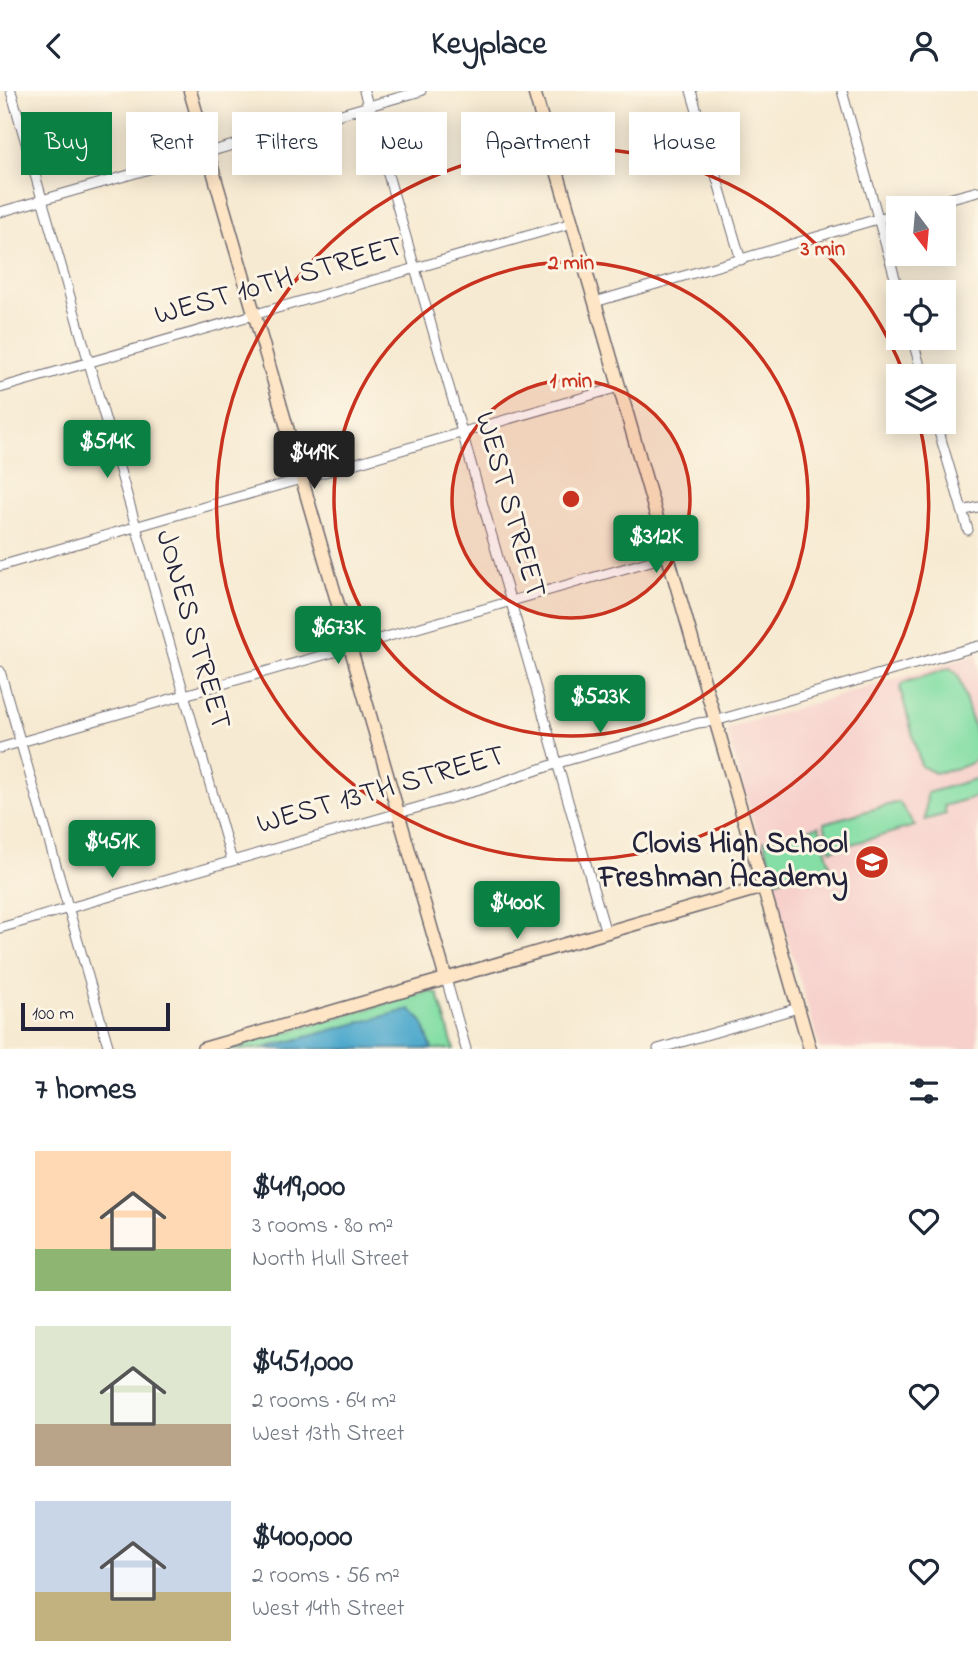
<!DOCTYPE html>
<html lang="en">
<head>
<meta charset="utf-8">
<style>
	:root { --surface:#fff; --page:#f2f2f3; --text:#1f2937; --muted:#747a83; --accent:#0b8043 }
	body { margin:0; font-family:"Indie Flower",sans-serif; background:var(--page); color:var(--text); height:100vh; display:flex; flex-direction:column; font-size:26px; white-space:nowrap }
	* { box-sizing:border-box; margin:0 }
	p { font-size:23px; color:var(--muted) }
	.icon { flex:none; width:38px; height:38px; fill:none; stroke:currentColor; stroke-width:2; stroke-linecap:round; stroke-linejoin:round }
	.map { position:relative; height:958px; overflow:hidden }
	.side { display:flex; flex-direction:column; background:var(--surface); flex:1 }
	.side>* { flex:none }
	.hud { position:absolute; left:21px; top:21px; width:936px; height:63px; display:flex; gap:14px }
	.needle { width:46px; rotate:164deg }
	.tools { position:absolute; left:886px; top:105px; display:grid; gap:14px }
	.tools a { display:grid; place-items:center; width:70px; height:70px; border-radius:0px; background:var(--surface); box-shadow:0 4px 18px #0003; font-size:35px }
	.scale { position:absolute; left:21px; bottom:18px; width:149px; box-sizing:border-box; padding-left:7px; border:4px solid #22223b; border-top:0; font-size:19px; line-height:24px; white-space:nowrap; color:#22223b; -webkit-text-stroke:5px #fcf5e5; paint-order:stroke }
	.price { position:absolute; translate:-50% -60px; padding:0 16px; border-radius:7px; background:var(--accent); color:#fff; font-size:23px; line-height:46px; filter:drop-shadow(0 2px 4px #0008) }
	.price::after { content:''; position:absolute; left:50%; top:42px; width:21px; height:16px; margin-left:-10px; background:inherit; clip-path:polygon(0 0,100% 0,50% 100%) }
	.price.active { background:#222; color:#fff }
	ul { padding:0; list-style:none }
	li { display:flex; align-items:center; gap:21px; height:175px; padding:0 35px }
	li span { display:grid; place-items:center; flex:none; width:196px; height:140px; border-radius:0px; color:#555 }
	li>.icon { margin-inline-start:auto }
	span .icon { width:84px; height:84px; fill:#fffc; stroke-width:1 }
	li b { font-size:30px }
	h2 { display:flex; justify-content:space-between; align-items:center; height:84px; padding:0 35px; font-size:30px }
	.pill { padding:0 24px; border-radius:0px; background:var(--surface); box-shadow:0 4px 18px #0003; font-size:24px; line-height:63px }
	.pill.active { background:var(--accent); color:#fff }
	header { display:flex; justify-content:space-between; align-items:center; height:91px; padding:0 35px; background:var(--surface); font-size:32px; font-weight:700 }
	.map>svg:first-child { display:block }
	.built { fill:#f7d0cc }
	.green { fill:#84dea5; stroke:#538070; stroke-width:2 }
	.water { fill:#4ea9cc; stroke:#386684; stroke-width:2 }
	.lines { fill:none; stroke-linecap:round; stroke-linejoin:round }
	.street-casing { stroke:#6d6870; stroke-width:11 }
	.secondary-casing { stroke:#6d6870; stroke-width:15 }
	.street { stroke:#fff; stroke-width:9 }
	.secondary { stroke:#fde5c5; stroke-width:12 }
	.ring { fill:none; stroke:#c8321e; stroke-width:3.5 }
	.labels { text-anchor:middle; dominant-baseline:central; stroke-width:6; stroke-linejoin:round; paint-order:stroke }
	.street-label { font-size:30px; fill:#22223b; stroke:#fcf5e5 }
	.poi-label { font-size:30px; font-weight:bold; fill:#22223b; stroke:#fcf5e5; text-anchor:end }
	.centre { fill:#c8321e; stroke:#fcf5e5; stroke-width:3.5 }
	.ring-label { font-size:21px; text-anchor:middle; font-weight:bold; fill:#c8321e; stroke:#fcf5e5; stroke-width:6; stroke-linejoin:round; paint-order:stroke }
</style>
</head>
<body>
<header><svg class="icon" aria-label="back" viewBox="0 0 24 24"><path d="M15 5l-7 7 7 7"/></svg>Keyplace<svg class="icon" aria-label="person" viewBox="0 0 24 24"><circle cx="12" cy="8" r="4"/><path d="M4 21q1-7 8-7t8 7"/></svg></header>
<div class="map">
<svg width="978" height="958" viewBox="0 0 978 958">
	<rect width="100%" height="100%" fill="#fcf5e5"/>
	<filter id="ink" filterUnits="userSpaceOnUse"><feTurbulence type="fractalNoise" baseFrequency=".0143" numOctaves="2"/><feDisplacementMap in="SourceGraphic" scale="14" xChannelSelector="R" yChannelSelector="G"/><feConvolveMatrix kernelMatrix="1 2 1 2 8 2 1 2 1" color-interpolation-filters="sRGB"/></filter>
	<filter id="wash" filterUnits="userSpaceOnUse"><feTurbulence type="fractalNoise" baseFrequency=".00686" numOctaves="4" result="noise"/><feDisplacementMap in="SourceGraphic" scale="28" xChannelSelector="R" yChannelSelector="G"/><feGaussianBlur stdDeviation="1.57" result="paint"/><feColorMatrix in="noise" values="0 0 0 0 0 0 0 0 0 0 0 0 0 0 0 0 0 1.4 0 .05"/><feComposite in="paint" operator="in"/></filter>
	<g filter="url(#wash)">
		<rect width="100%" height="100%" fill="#f7ead2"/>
		<path class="built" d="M978 564V958H820L726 638Z"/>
		<path class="green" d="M950 577 958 584 978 650C978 656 978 663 975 668 968 677 945 679 935 682L921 675 900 597 903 592Z
			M978 687V705L944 715 946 723 925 729 927 702Z
			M899 711 915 735 831 759 824 732Z
			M819 735 830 774 775 790 764 750Z
			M430 900 438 903 454 958H227Z"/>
		<path class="water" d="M410 918 422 930 432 958H261Z"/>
	</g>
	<g filter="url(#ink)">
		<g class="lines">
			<g class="street-casing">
				<path id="street" d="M11 0 232 770
					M364 0 606 842
					M691 0 741 169
					M842 0 899 201
					M914 117 978 100
					M0 121 421 0
					M595 211 898 122
					M912 247 923 285
					M0 297 572 132
					M936 331 968 439
					M962 420 978 416
					M0 475 619 296
					M0 580 109 958
					M0 657 668 465
					M0 837 482 698 558 672 698 632 715 630 978 555
					M446 888 466 958
					M658 958 798 917"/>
			</g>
			<g class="secondary-casing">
				<path id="secondary" d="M190 0 446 888
					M534 0 810 958
					M203 958 763 796"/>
			</g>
			<use href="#street" class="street"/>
			<use href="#secondary" class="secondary"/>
		</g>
	</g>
	<circle cx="571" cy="408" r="119" fill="#c8321e" fill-opacity=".12"/>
	<g class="ring">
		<circle cx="571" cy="408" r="119"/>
		<circle cx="571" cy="408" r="237"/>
		<path d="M919 331A356 356 0 1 1 904 283"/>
	</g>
	<defs>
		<g id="school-disc" transform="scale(1.75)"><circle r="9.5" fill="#c8321e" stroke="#fcf5e5"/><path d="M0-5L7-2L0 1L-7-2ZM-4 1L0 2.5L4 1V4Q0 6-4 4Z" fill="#fff"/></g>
	</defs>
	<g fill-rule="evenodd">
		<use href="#school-disc" x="872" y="771"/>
	</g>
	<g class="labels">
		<g class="street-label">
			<text transform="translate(279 191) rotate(-16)">WEST 10TH STREET</text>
			<text transform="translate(509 414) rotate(74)">WEST STREET</text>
			<text transform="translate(192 539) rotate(74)">JONES STREET</text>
			<text transform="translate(381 700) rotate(-16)">WEST 13TH STREET</text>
		</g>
		<g class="poi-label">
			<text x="848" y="754">Clovis High School<tspan x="848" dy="34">Freshman Academy</tspan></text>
		</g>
	</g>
	<circle cx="571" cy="408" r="10" class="centre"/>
	<g class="ring-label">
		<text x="823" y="164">3 min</text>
		<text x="571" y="178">2 min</text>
		<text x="571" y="296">1 min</text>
	</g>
</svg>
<div class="tools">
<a><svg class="needle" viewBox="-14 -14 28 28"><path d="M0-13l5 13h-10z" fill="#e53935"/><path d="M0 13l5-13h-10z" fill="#747a83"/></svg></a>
<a><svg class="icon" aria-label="locate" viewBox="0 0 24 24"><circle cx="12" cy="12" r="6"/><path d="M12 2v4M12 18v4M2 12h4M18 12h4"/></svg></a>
<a><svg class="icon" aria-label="layers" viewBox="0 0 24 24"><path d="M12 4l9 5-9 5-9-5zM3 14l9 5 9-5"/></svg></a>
</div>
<div class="scale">100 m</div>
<b class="price" style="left:107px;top:389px">$514K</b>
<b class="price active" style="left:314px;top:400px">$419K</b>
<b class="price" style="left:656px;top:484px">$312K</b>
<b class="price" style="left:338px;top:575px">$673K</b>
<b class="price" style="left:600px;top:644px">$523K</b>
<b class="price" style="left:112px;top:789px">$451K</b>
<b class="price" style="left:517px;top:850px">$400K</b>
<div class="hud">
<a class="pill active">Buy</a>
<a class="pill">Rent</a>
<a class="pill">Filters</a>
<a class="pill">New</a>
<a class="pill">Apartment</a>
<a class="pill">House</a>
</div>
</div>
<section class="side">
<h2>7 homes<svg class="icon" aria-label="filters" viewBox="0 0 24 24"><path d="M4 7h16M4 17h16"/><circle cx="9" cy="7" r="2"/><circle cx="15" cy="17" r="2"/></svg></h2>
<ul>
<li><span style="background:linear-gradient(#ffd9b3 70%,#8fb573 0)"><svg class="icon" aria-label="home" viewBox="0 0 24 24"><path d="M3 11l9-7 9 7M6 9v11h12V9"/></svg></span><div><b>$419,000</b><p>3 rooms · 80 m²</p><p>North Hull Street</p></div><svg class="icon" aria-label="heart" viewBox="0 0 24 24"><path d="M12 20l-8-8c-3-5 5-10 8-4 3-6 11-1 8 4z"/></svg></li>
<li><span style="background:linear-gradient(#dfe7d0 70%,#b9a48a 0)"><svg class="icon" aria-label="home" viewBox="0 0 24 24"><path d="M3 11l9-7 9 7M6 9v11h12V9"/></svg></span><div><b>$451,000</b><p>2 rooms · 64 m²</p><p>West 13th Street</p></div><svg class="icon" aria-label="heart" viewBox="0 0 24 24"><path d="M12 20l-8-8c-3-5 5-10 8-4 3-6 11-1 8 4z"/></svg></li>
<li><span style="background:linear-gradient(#c9d6e8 65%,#c2b280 0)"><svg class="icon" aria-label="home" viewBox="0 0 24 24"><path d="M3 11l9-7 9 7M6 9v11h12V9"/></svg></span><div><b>$400,000</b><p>2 rooms · 56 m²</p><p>West 14th Street</p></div><svg class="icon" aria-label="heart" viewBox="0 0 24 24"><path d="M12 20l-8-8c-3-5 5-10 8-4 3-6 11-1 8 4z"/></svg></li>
</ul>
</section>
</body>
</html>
